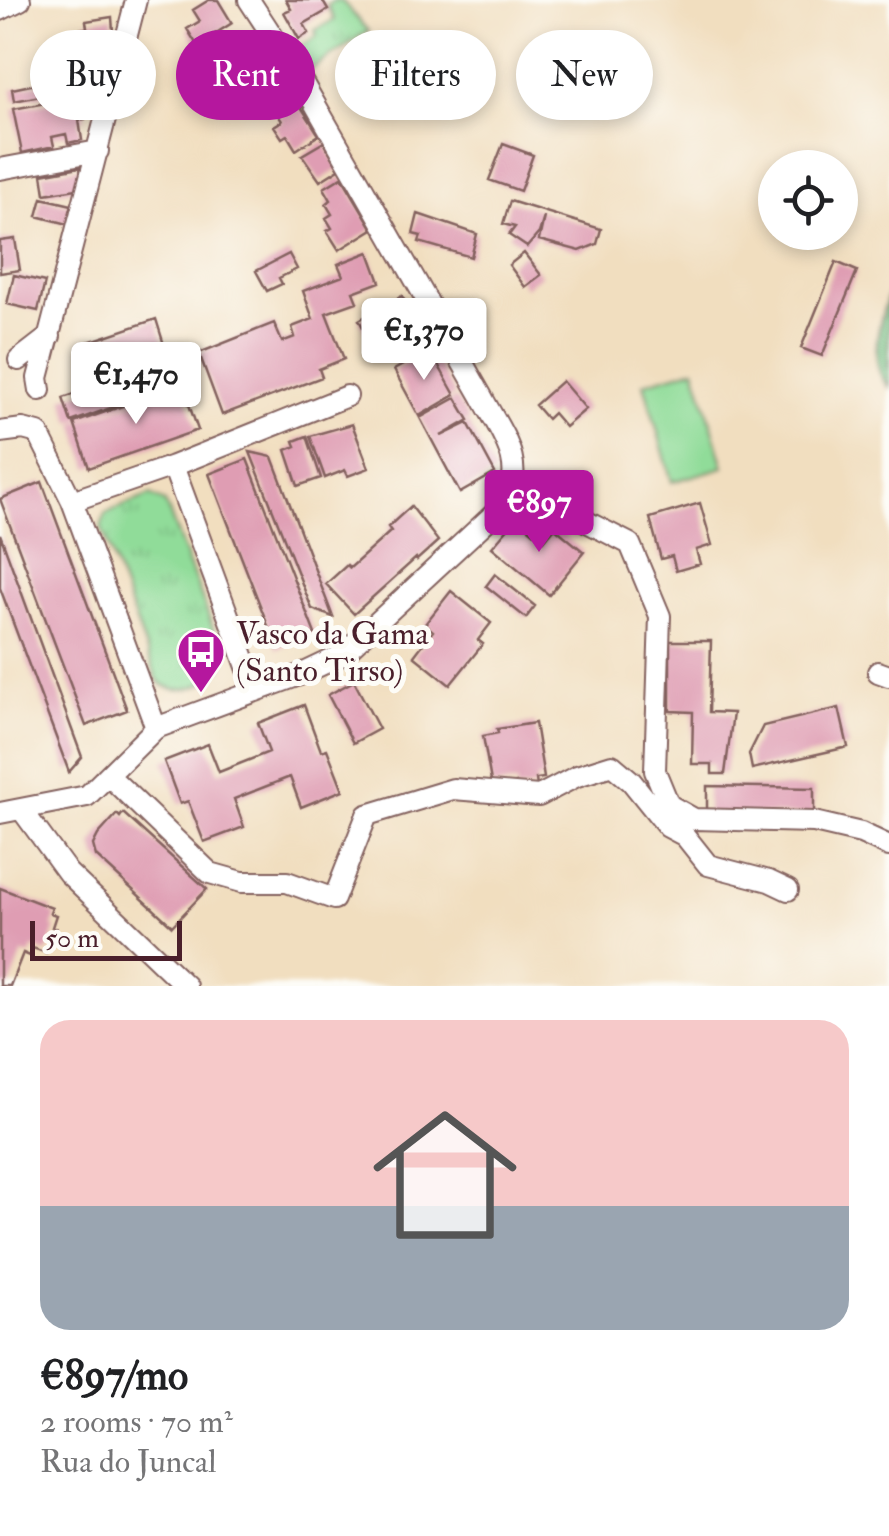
<!DOCTYPE html>
<html lang="en">
<head>
<meta charset="utf-8">
<style>
	:root { --surface:#fff; --page:#f2f2f2; --text:#202124; --muted:#757577; --accent:#b5179e }
	body { margin:0; font-family:"IM FELL Double Pica",serif; background:var(--page); color:var(--text); height:100vh; display:flex; flex-direction:column; font-size:38px; white-space:nowrap }
	* { box-sizing:border-box; margin:0 }
	p { font-size:32px; color:var(--muted) }
	.icon { flex:none; width:55px; height:55px; fill:none; stroke:currentColor; stroke-width:2; stroke-linecap:round; stroke-linejoin:round }
	.map { position:relative; height:986px; overflow:hidden }
	.details { display:flex; flex-direction:column; background:var(--surface); flex:1 }
	.details>* { flex:none }
	.guide { position:absolute; left:30px; top:30px; width:830px; height:90px; display:flex; gap:20px }
	.fabs { position:absolute; left:758px; top:150px; display:grid; gap:20px }
	.fabs a { display:grid; place-items:center; width:100px; height:100px; border-radius:50%; background:var(--surface); box-shadow:0 5px 15px #0003; font-size:50px }
	.scale { position:absolute; left:30px; bottom:25px; width:152px; box-sizing:border-box; padding-left:10px; border:5px solid #4a1f2b; border-top:0; font-size:28px; line-height:35px; white-space:nowrap; color:#4a1f2b; -webkit-text-stroke:8px #fdfcf7; paint-order:stroke }
	.price { position:absolute; translate:-50% -85px; padding:0 22px; border-radius:10px; background:#fff; color:#222; font-size:32px; line-height:65px; filter:drop-shadow(0 2px 5px #0008) }
	.price::after { content:''; position:absolute; left:50%; top:60px; width:30px; height:22px; margin-left:-15px; background:inherit; clip-path:polygon(0 0,100% 0,50% 100%) }
	.price.current { background:var(--accent); color:#fff }
	ul { padding:0; list-style:none }
	li { display:grid; align-content:center; gap:20px; height:530px; padding:0 40px }
	li span { display:grid; place-items:center; height:310px; border-radius:30px; color:#555 }
	li>.icon { margin-inline-start:auto }
	span .icon { width:180px; height:180px; fill:#fffc; stroke-width:1 }
	li b { font-size:42px }
	.pill { padding:0 35px; border-radius:45px; background:var(--surface); box-shadow:0 5px 15px #0003; font-size:35px; line-height:90px }
	.pill.current { background:var(--accent); color:#fff }
	.map>svg:first-child { display:block }
	.grass { fill:url(#grass-tufts); stroke:#6d7e62; stroke-width:2.5 }
	.forest { fill:url(#forest-firs); stroke:#5f6e56; stroke-width:2.5 }
	.garden { fill:#90dc99; stroke:#6d7e62; stroke-width:2.5 }
	.building { fill:#df9db3 }
	.lines { fill:none; stroke-linecap:round; stroke-linejoin:round }
	.minor-casing { stroke:#84625f; stroke-width:24 }
	.minor { stroke:#fff; stroke-width:20 }
	.labels { text-anchor:middle; dominant-baseline:central; stroke-width:10; stroke-linejoin:round; paint-order:stroke }
	.poi-label { font-size:32px; fill:#4a1f2b; stroke:#fdfcf7; text-anchor:start }
</style>
</head>
<body>
<div class="map">
<svg width="889" height="986" viewBox="0 0 889 986">
	<defs>
		<pattern id="grass-tufts" width="24" height="20" patternUnits="userSpaceOnUse" patternTransform="scale(2.5)"><rect width="24" height="20" fill="#90dc99"/><path d="M3 7l-1-3M5 7V3M7 7l1-3M15 17l-1-3M17 17v-4M19 17l1-3" fill="none" stroke="#7ebc84"/></pattern>
		<pattern id="forest-firs" width="22" height="20" patternUnits="userSpaceOnUse" patternTransform="scale(2.5)"><rect width="22" height="20" fill="#74bc81"/><path d="M5 1l3.5 6h-7zM16 11l3.5 6h-7z" fill="#61986a"/></pattern>
	</defs>
	<rect width="100%" height="100%" fill="#fdfcf7"/>
	<filter id="ink" filterUnits="userSpaceOnUse"><feTurbulence type="fractalNoise" baseFrequency=".01" numOctaves="2"/><feDisplacementMap in="SourceGraphic" scale="20" xChannelSelector="R" yChannelSelector="G"/><feConvolveMatrix kernelMatrix="1 2 1 2 8 2 1 2 1" color-interpolation-filters="sRGB"/></filter>
	<filter id="wash" filterUnits="userSpaceOnUse"><feTurbulence type="fractalNoise" baseFrequency=".0048" numOctaves="4" result="noise"/><feDisplacementMap in="SourceGraphic" scale="40" xChannelSelector="R" yChannelSelector="G"/><feGaussianBlur stdDeviation="2.25" result="paint"/><feColorMatrix in="noise" values="0 0 0 0 0 0 0 0 0 0 0 0 0 0 0 0 0 1.4 0 .05"/><feComposite in="paint" operator="in"/></filter>
	<g filter="url(#wash)">
		<rect width="100%" height="100%" fill="#f1debf"/>
		<path class="grass" d="M335 0H341L368 31 309 71 297 49 317 36 315 30 334 20 327 5Z
			M150 495 164 502 168 509 224 657C223 682 173 702 157 679L101 527 106 513Z"/>
		<path class="forest" d="M889 292V387C866 364 880 320 889 292Z"/>
		<path class="garden" d="M695 368 724 467 672 482 644 383Z"/>
		<g id="blocks">
			<path class="building" d="M209 0H218L232 23 197 45 187 29 200 21 193 10Z
				M286 0H322L328 10 304 24 309 33 299 39 284 12 291 9Z
				M112 17 114 46 86 50 87 57 54 62 51 42 61 41 60 32 87 28 86 21Z
				M246 40 259 63 228 81 216 58Z
				M98 59 103 84 14 101 12 89 50 81 47 68Z
				M291 91 319 135 296 150 287 135 282 138 274 126 282 121 271 104Z
				M80 93 85 119 79 120 82 140 68 143 66 134 52 137 54 146 22 153 13 109 62 100 61 96Z
				M324 142 339 169 320 181 302 155Z
				M503 144 533 155 520 191 489 180Z
				M80 167 83 188 45 194 42 174Z
				M342 177 373 229 339 250 327 231 332 228 326 218 332 214 326 204 331 200 324 188Z
				M42 198 76 206 72 225 37 216Z
				M510 201 601 229 597 244 580 251 539 240 544 217 539 233 527 247 509 235 515 227 503 224Z
				M418 214 477 234 471 257 419 242 421 236 413 234Z
				M15 239 20 270 0 273V241Z
				M369 252 380 282 353 292 357 302 326 313 344 359 319 369 322 377 222 415 199 353 274 323 282 342 295 337 292 327 313 319 303 291 343 276 338 264Z
				M524 253 541 275 525 287 509 265Z
				M289 254 297 269 279 278 282 284 267 291 256 271Z
				M836 262 857 271 822 356 801 348Z
				M14 275 45 282 38 311 7 304Z
				M402 296 417 324 374 347 359 320Z
				M156 319 165 348 91 373 82 344Z
				M430 350 455 395 419 416 394 370Z
				M171 361 179 384 71 422 63 398Z
				M562 381 586 409 565 427 553 413 547 419 535 405Z
				M182 385 198 430 89 468 74 423Z
				M456 398 469 420 441 436 468 423 495 473 460 493 420 418Z
				M352 424 369 468 348 476 345 470 325 478 310 436Z
				M307 436 321 478 298 486 286 450 296 446 294 441Z
				M250 452 272 457 333 617 312 609Z
				M247 459 315 634 277 649 209 474Z
				M42 482 127 710 86 726 0 499Z
				M700 503 712 545 696 550 700 564 676 571 672 556 661 559 650 518Z
				M411 506 438 541 417 560 416 558 354 614 326 584 347 565 350 568 391 531 388 527Z
				M517 518 544 541 555 528 584 552 549 595 492 547Z
				M0 534 82 757 69 772 0 588Z
				M495 574 535 606 526 618 486 586Z
				M451 591 491 623 478 640 483 644 450 685 414 656 433 631 425 624Z
				M670 641H711L709 712 733 713 725 774H712V764H692L693 712 670 711Z
				M354 681 379 729 353 743 328 695Z
				M304 705 321 751 327 749 343 790 301 807 290 777 234 799 244 827 204 842 188 801 180 804 164 761 208 744 219 772 269 752 258 723Z
				M839 708 848 747 752 769 749 754 763 726Z
				M535 723 544 778 536 779 537 787 517 790 516 783 492 787 483 736 498 733 497 729Z
				M707 786 814 788V815L707 814Z
				M123 813 207 889 172 926 96 856 93 845 98 835 117 814 120 817Z
				M0 888 52 908 50 913 56 915 52 927 56 928 46 953 33 948 30 956 23 953 10 986H0Z"/>
		</g>
	</g>
	<g filter="url(#ink)">
		<use href="#blocks" fill-opacity="0" stroke="#84625f" stroke-width="2.5"/>
		<g class="lines">
			<g class="minor-casing">
				<path id="minor" d="M0 10 20 0
					M0 169 98 151
					M19 360 50 336
					M40 390 38 378 136 0
					M0 432 23 429 38 433 72 501
					M173 466 347 396
					M515 485 630 544 660 616 655 771 669 805 694 819 814 822 861 833 889 846
					M878 672 889 676
					M156 728 72 501 173 466 256 691
					M109 776 210 873 242 882H287L334 899 367 815 453 789 539 796 577 776 612 765 631 781 668 827 685 836 708 865 769 881 788 890
					M22 810 68 873 186 986
					M0 813 87 796 156 728 302 674 342 655 506 503C526 461 502 435 482 397L300 78 249 0"/>
			</g>
			<use href="#minor" class="minor"/>
		</g>
	</g>
	<defs>
		<g id="bus-pin" transform="scale(2.5)"><path d="M0 17L-7.5 6A9.5 9.5 0 1 1 7.5 6Z" fill="#b5179e" stroke="#fdfcf7"/><path d="M-5-6H5V4H4V6H2V4H-2V6H-4V4H-5ZM-3.5-4V0h7V-4ZM-3.5 1.2v1.5H-2V1.2ZM2 1.2v1.5H3.5V1.2Z" fill="#fff"/></g>
	</defs>
	<g fill-rule="evenodd">
		<use href="#bus-pin" x="201" y="652"/>
	</g>
	<g class="labels">
		<g class="poi-label">
			<text x="236" y="634">Vasco da Gama<tspan x="236" dy="37">(Santo Tirso)</tspan></text>
		</g>
	</g>
</svg>
<div class="fabs">
<a><svg class="icon" aria-label="locate" viewBox="0 0 24 24"><circle cx="12" cy="12" r="6"/><path d="M12 2v4M12 18v4M2 12h4M18 12h4"/></svg></a>
</div>
<div class="scale">50 m</div>
<b class="price" style="left:424px;top:383px">€1,370</b>
<b class="price" style="left:136px;top:427px">€1,470</b>
<b class="price current" style="left:539px;top:555px">€897</b>
<div class="guide">
<a class="pill">Buy</a>
<a class="pill current">Rent</a>
<a class="pill">Filters</a>
<a class="pill">New</a>
</div>
</div>
<section class="details">
<ul>
<li><span style="background:linear-gradient(#f6c9c9 60%,#9aa5b1 0)"><svg class="icon" aria-label="home" viewBox="0 0 24 24"><path d="M3 11l9-7 9 7M6 9v11h12V9"/></svg></span><div><b>€897/mo</b><p>2 rooms · 70 m²</p><p>Rua do Juncal</p></div></li>
</ul>
</section>
</body>
</html>
